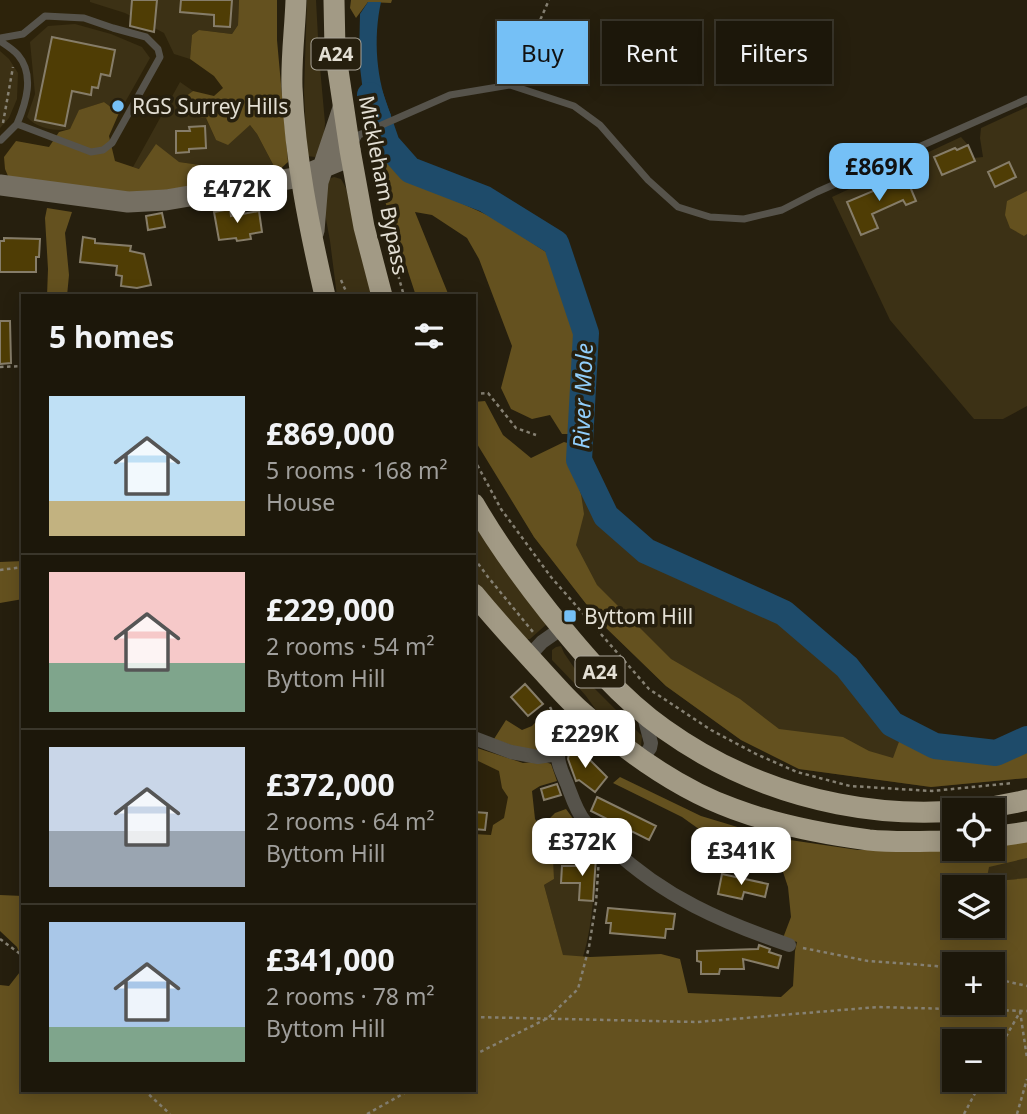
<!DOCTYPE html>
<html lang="en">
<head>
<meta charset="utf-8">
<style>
	:root { --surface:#1c170a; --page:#292418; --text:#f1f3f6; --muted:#a09f9c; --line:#3a362b; --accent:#75c0f6 }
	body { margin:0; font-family:"Noto Sans",sans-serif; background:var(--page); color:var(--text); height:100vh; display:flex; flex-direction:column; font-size:26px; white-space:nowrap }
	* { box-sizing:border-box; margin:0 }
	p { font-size:23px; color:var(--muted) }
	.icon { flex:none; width:38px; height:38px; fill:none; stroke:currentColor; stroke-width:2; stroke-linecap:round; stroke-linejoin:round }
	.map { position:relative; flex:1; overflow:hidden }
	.drawer { position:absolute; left:21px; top:294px; width:455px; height:798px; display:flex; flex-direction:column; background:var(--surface); border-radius:0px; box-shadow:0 4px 18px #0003,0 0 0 2px var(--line) }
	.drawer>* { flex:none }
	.guide { position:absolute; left:497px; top:21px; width:424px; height:63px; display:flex; gap:14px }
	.buttons { position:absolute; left:942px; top:798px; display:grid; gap:14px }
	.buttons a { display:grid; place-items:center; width:63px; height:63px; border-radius:0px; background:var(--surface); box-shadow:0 4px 18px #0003,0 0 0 2px var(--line); font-size:35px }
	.price { position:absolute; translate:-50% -60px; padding:0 16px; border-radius:14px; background:#fff; color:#222; font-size:23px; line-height:46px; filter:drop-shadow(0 2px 4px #0008) }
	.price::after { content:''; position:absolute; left:50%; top:42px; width:21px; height:16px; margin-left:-10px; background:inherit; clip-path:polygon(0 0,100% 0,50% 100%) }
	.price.active { background:var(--accent); color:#111 }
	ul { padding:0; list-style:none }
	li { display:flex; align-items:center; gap:21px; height:175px; padding:0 28px }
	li+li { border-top:2px solid var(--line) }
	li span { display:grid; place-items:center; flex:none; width:196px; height:140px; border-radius:0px; color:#555 }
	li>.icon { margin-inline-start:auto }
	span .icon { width:84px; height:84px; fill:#fffc; stroke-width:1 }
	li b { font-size:30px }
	h2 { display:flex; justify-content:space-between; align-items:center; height:84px; padding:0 28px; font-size:30px }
	.tag { padding:0 24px; border-radius:0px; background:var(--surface); box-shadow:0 4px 18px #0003,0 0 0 2px var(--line); font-size:24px; line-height:63px }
	.tag.active { background:var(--accent); color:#111 }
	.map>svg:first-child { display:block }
	.built { fill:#2d230b }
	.green { fill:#3c3115 }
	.forest { fill:#64511f; fill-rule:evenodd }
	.water { fill:#1e4b6a }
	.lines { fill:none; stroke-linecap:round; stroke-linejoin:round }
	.river { stroke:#1e4b6a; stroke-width:26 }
	.building { fill:#4f3d05; stroke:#867d69; stroke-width:2 }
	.path { stroke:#868173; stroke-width:2.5; stroke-dasharray:3.5 3.5; stroke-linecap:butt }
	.lane { stroke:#56534b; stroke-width:7 }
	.street { stroke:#56534b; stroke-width:14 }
	.secondary { stroke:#756f62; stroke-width:21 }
	.highway { stroke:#a29a85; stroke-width:21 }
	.poi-dot { fill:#75c0f6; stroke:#261f0e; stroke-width:2.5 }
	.labels { text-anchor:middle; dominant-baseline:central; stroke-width:7; stroke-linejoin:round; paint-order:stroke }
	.shield { fill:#261f0e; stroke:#aaa599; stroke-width:2 }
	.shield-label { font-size:19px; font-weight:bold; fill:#e3dfd4 }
	.poi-label { font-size:21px; fill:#e3dfd4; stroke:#261f0e; text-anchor:start }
	.street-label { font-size:21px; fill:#e3dfd4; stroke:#261f0e }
	.water-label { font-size:23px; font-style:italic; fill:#91cefb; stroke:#261f0e }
</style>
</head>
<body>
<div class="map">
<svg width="1027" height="1114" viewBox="0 0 1027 1114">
	<rect width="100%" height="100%" fill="#261f0e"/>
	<path class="built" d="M0 0H239L190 59 215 76 257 134 132 195 0 174Z
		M474 747 523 763 518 837 474 834Z"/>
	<path class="green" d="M90 0H239L238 25 232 34 199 30 192 35 190 59 174 54 164 33 125 13 90 2Z
		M307 0H316L319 56 325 123 323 149 315 157 307 156 304 92Z
		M75 24 111 34 142 47 150 58 119 113 104 102 80 110 70 129C56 132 36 128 27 117L35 94 30 42 48 26Z
		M0 51 9 59 18 73 17 99 9 118 0 128Z
		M180 82 193 91 182 99 206 118 216 140 250 125 257 134 277 172 215 183 207 166 179 162 139 169 133 167Z
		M1027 107V406L1003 419H974L890 320 832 197 961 137 968 145 974 158 983 157 980 138 981 128Z
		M334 177 341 179 346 188 361 256 372 296H337L330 241 322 197 326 180Z
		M581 494 602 521 639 558 678 577 773 616 836 670 873 716 900 739 945 758 990 761 1027 745V778L931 787 799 769 741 740 666 686 601 623 534 537 525 521Z
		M474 520 548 623 530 639H520L474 583Z
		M561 646 564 653 575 669 642 736 641 746C618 746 598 712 586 696 575 683 563 672 552 660V650L556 647Z
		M574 820 596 846C594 883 594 921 583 957L563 956 544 885 554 879 553 854 561 850 567 833Z
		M1027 841V878L926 889 954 849H992Z"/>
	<path class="forest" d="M239 0H277V40L288 162 277 172 257 134 250 125 228 145 216 140 206 118 181 115 182 99 193 91 214 96 223 88 214 76 190 59 192 35 199 30 232 34 238 25Z
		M351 0H392L391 3 368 2 356 18 350 8Z
		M104 102 119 113 109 136 115 161 139 169 156 144 179 162 207 166 215 183 132 195 8 176 5 169 4 157 16 141 49 147 59 132 70 129 79 110Z
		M375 134 397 174 496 219 546 252 577 339 572 434H562L550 415 532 419 511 409 501 388 512 346 479 259 467 238 432 215 415 212 449 296H416L366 143 369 136Z
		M1027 191V234L1024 236 1010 228 1005 215 1007 201Z
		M47 208 72 212 65 233 69 275 67 296H47L48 269 45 218Z
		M485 401 503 435 531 458 564 442 571 444 572 468 581 494 584 514 576 545 597 585 671 659 740 699 779 729 843 737 869 751 893 758 900 739 945 758 990 761 1027 745V778L931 787 799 769 741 740 666 686 601 623 534 537 474 439V402Z
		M23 561V599L0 603V562Z
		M548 709C555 723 558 740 546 751L525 750 494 739 506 720 522 730 532 726Z
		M474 747 523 763 543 761 551 764 557 781 540 786 532 791 535 819 541 827 555 813 566 809 574 820 567 833 561 850 553 854 554 879 544 885 563 955 590 957 661 954 680 959 688 993 781 997 793 986 795 951 797 942 783 938 791 917 788 887 782 869 749 864 694 848 703 832 682 817 613 783 620 777 701 816 754 832 790 840 858 850 992 849V844L1027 841V858L989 867 986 882 1027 878V1114H0V985L9 986 23 968V1090H474V834L491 835 493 825 504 818 508 797 502 788 499 771 474 759ZM954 887H992V926H954ZM954 964H992V1003H954ZM954 1041H992V1080H954Z
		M0 895 23 896V963L17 947 0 931Z"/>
	<path class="water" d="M368 2H381C373 38 376 81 391 115L369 126 364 100 359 59 360 14Z"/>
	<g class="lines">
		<path class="river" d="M370 95 387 144 410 170 485 199 556 243 586 333 579 460 606 516 646 551 784 613 847 667 892 724 935 746 996 753 1027 739"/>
	</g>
	<path class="building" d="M132 0H157L154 32 130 26Z
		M181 0H232L230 27 214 26V15L180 12Z
		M52 37 115 50 110 76 101 74 98 88 92 87 91 95 72 91 65 126 35 120Z
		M205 126 206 148 189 149V152L176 153V131H190L189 127Z
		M968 145 975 161 942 175 934 157 955 148 957 150Z
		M1009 162 1016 177 995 187 988 172Z
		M906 177 916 201 906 205 903 200 872 214 878 228 861 235 847 202Z
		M230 209 231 216 259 211 262 232 250 234 251 239 237 241 236 238 219 240 214 212Z
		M162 213 165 227 148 230 146 216Z
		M83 237 95 239V243L131 246 130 251 144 254 151 285 137 288 121 286 122 276 116 275 117 266 80 262Z
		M4 238 40 239 39 257H36V272H0V241H4Z
		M0 321H10L11 363 0 364Z
		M525 684 543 704 528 716 511 697Z
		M571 742 585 759 587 757 607 777 595 792 579 780 576 781 568 759Z
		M557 784 561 795 544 800 541 789Z
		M597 797 656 826 649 840 591 811Z
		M474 812 487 813 485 830 474 829Z
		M584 857H596L593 901 579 900 580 883H561L562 866H584Z
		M722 874 768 884 765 897 744 892 742 899 718 894Z
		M608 908 675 914 673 929H666L665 938 610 933 611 923H606Z
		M759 945 770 949 769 952 781 956 778 968 743 959 744 969H720L719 974H701V962L697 961V951L758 949Z"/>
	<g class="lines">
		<path class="path" d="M515 77 549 0
			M3 123 13 67
			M381 215 404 296
			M341 280 348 296
			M0 367 23 366
			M474 394 488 393 516 428 536 435
			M474 459 501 509 551 577 649 689 711 730 756 754 797 772 850 786 932 791 1013 783
			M474 558 488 577 533 632
			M0 570 23 567
			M550 707 556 719
			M0 939 23 956
			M803 948 868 961 936 966 954 970
			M992 978 1027 986
			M1020 1011 1027 1058
			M474 1017 697 1022 878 1007 1027 1011
			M474 1055 548 1018 578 989 589 947 596 903 599 857
			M992 1061 1020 1012
			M144 1090 170 1114
			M367 1114 410 1090
			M964 1114 982 1080
			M1017 1114 1027 1079"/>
		<path class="lane" d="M0 38 23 34 45 16 84 18 113 28 146 37 158 49 160 57 112 143 103 150 91 152 17 124 1 140
			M0 41C6 45 14 50 18 55 35 75 26 103 17 124
			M354 144 359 135 450 95 510 85 574 106 600 125 648 180 678 207 710 217 744 219 782 210 817 192 1027 99"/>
		<path class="street" d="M529 656 542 642 562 628
			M580 711C570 722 559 738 558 753 557 764 563 774 567 784 572 797 576 811 585 822 593 832 603 840 612 848 664 897 722 922 789 945
			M474 738 511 752 538 757 558 754
			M642 759 650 748 651 743 643 713"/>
		<path class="secondary" d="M0 185 128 202 166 200 300 177 341 160 350 150
			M314 231 318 182 343 108"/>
		<path class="highway" d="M296 0C295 29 291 58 292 87 295 158 309 227 325 296
			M334 0 335 50 350 150 364 227 382 296
			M474 504C496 542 522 578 549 612 582 653 621 699 664 729 769 804 902 830 1027 800
			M474 594C497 622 521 648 545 674 557 687 569 701 582 712 626 751 678 789 734 809 777 825 823 834 869 840 897 843 926 841 954 841
			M992 837 1027 832"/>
	</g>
	<g class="poi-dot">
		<circle cx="118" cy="106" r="7"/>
		<rect x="563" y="609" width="14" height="14" rx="3.5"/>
	</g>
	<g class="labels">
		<g class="shield">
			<rect x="311.5" y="38.5" width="49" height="31" rx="5"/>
			<rect x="575.5" y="656.5" width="49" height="31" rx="5"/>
		</g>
		<g class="shield-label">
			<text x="336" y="54">A24</text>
			<text x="600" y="672">A24</text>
		</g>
		<g class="poi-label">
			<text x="132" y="106">RGS Surrey Hills</text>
			<text x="584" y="616">Byttom Hill</text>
		</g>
		<g class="street-label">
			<text transform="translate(384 185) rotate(79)">Mickleham Bypass</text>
		</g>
		<g class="water-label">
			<text transform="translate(582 396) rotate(-88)">River Mole</text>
		</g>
	</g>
</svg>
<div class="buttons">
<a><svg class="icon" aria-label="locate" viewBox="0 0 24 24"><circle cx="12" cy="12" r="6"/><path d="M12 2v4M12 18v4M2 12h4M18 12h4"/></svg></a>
<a><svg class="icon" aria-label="layers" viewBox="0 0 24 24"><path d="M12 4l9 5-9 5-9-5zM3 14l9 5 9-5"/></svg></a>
<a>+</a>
<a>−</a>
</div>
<b class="price active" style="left:879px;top:203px">£869K</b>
<b class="price" style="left:237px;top:225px">£472K</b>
<b class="price" style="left:585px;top:770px">£229K</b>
<b class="price" style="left:582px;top:878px">£372K</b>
<b class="price" style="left:741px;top:887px">£341K</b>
<div class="guide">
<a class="tag active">Buy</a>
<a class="tag">Rent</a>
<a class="tag">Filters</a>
</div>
<section class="drawer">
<h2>5 homes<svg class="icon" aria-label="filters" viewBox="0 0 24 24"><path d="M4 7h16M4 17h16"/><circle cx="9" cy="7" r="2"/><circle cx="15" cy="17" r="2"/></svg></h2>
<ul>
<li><span style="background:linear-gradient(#bfe0f5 75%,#c2b280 0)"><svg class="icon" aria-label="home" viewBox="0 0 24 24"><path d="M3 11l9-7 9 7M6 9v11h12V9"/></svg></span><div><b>£869,000</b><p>5 rooms · 168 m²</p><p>House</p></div></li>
<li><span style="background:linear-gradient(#f6c9c9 65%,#7fa58c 0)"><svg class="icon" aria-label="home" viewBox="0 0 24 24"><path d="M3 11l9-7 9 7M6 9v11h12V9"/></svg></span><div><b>£229,000</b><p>2 rooms · 54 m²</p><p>Byttom Hill</p></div></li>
<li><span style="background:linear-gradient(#c9d6e8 60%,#9aa5b1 0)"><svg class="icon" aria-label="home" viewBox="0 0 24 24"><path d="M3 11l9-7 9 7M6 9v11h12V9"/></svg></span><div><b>£372,000</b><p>2 rooms · 64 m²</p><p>Byttom Hill</p></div></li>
<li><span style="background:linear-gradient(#a9c7e8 75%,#7fa58c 0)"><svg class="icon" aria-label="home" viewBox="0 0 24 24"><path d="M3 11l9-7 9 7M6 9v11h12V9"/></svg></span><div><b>£341,000</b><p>2 rooms · 78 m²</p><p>Byttom Hill</p></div></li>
</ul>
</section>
</div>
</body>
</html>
